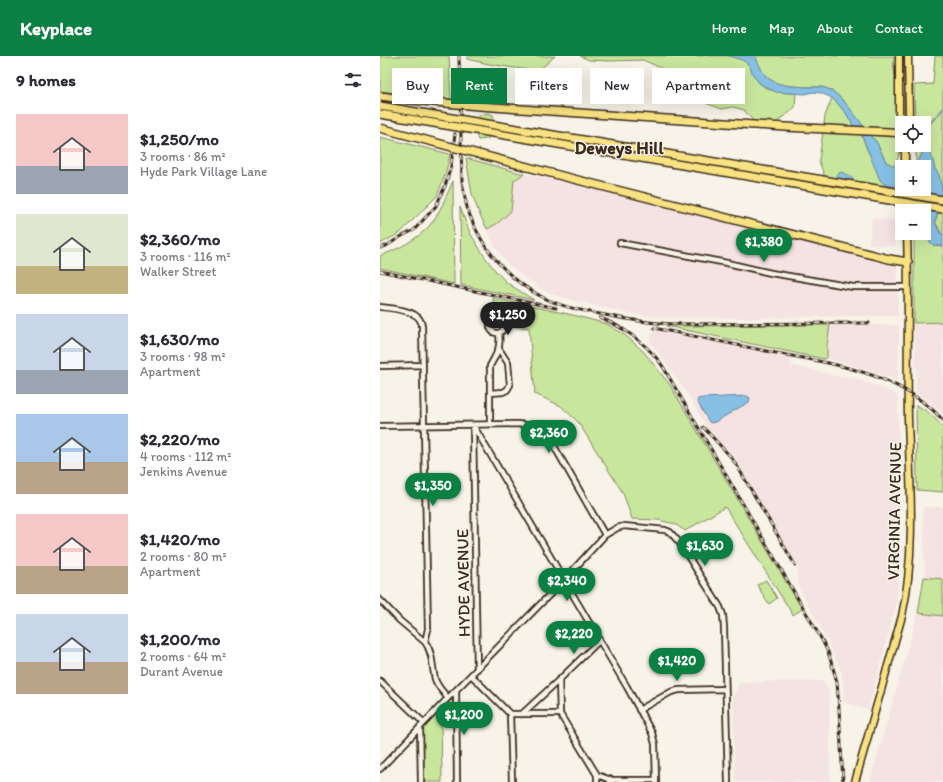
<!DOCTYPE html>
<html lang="en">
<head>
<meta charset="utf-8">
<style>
	:root { --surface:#fff; --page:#f7f7f7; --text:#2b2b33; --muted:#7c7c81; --accent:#0b8043 }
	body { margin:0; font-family:Itim,sans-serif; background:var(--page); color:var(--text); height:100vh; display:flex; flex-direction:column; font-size:15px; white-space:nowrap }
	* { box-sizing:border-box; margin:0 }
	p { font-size:13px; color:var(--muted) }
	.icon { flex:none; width:22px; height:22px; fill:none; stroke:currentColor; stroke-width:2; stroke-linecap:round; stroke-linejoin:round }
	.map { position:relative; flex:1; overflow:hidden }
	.sheet { display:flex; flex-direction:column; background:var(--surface); width:380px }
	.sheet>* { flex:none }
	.top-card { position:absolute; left:12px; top:12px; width:380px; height:36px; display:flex; gap:8px }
	.buttons { position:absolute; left:515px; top:60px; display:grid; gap:8px }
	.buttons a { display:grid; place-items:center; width:36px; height:36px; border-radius:0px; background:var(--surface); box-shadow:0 4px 16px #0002; font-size:20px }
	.price { position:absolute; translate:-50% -34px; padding:0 9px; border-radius:14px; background:var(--accent); color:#fff; font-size:13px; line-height:26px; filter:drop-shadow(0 1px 2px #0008) }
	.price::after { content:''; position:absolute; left:50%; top:24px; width:12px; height:9px; margin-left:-6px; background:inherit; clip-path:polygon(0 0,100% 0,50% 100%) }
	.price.on { background:#222; color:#fff }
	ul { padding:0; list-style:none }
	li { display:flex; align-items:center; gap:12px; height:100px; padding:0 16px }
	li span { display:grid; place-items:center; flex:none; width:112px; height:80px; border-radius:0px; color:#555 }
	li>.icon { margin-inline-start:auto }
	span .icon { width:48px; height:48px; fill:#fffc; stroke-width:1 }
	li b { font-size:17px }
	h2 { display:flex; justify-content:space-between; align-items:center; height:48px; padding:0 16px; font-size:17px }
	.chip { padding:0 14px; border-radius:0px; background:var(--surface); box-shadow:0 4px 16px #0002; font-size:14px; line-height:36px }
	.chip.on { background:var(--accent); color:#fff }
	header { display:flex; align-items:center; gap:24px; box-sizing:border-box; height:56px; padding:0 20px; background:var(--accent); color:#fff }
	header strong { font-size:19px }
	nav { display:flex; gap:22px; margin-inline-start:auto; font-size:14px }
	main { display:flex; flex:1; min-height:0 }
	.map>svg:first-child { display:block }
	.built { fill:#f5e2e2 }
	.green { fill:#c9e69d; stroke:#82885e }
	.water { fill:#87c0e5; stroke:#698495 }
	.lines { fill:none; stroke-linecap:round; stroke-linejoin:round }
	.stream { stroke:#698495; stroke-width:1.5 }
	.minor-casing { stroke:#3b2a1e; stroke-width:8 }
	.major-casing { stroke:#3b2a1e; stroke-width:9 }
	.highway-casing { stroke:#3b2a1e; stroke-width:10 }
	.minor { stroke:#f7f3e8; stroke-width:4.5 }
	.major { stroke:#f8e281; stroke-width:6 }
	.highway { stroke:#f8e281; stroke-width:7 }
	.rail-casing { stroke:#3b2a1e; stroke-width:3 }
	.rail { stroke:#f7f3e8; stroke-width:1.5; stroke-dasharray:4.5; stroke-linecap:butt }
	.highway-bridge-casing { stroke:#3b2a1e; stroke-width:10; stroke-linecap:butt }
	.highway-bridge { stroke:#f8e281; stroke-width:7 }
	.labels { text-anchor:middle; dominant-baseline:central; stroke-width:3; stroke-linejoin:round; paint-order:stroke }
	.street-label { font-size:17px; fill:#3b2a1e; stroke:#f7f3e8 }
	.neighbourhood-label { font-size:18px; font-weight:bold; fill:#3b2a1e; stroke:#f7f3e8 }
</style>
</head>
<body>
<header>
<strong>Keyplace</strong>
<nav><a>Home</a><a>Map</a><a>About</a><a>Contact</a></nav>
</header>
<main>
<section class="sheet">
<h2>9 homes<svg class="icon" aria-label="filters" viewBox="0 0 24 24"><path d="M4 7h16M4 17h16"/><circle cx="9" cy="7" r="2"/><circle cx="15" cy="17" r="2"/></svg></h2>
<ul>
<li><span style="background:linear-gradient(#f6c9c9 65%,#9aa5b1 0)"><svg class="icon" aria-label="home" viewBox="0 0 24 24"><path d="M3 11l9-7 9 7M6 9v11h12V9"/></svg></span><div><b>$1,250/mo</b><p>3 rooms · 86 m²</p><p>Hyde Park Village Lane</p></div></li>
<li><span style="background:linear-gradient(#dfe7d0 65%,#c2b280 0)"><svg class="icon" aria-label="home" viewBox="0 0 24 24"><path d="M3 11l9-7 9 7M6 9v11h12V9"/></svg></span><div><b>$2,360/mo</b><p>3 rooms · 116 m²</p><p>Walker Street</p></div></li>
<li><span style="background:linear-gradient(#c9d6e8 70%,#9aa5b1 0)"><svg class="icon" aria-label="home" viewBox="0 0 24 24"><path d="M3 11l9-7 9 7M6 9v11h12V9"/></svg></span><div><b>$1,630/mo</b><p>3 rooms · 98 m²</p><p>Apartment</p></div></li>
<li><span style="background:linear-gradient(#a9c7e8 60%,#b9a48a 0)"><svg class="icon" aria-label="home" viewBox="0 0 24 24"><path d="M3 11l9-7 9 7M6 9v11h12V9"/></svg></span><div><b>$2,220/mo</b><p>4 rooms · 112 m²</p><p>Jenkins Avenue</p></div></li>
<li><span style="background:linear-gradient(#f6c9c9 65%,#b9a48a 0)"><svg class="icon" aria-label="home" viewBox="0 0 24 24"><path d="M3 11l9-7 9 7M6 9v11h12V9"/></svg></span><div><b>$1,420/mo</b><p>2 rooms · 80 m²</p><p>Apartment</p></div></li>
<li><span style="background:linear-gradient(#c9d6e8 60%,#b9a48a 0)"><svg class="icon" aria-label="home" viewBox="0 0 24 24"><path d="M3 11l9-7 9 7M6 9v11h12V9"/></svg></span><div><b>$1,200/mo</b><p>2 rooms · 64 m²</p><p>Durant Avenue</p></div></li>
</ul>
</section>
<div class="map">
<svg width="563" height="726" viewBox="0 0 563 726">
	<rect width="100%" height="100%" fill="#f7f3e8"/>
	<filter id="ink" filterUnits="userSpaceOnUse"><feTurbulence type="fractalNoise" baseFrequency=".025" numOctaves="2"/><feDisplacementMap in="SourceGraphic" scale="8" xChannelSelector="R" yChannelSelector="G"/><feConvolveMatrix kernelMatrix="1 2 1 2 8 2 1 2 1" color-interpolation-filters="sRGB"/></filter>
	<g filter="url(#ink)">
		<path class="built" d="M144 118 179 124 470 197 517 209 518 260H469L370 262 276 261 247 257 217 250 188 243 165 235 145 222 128 208 115 190 107 173 118 167 131 155 134 124Z
			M492 162 516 165 515 190 489 189Z
			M563 266V358L550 347 536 337V317L534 267Z
			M450 269H519L518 325 490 314 447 302V289Z
			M277 275H279L410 301V309L459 321 476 323 495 329 518 339 519 520 516 549 488 654 463 645 464 633 461 614 447 584 420 534 417 519 418 511 383 451 356 402 336 382 326 370 309 340 281 300 271 287 270 282 273 277Z
			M543 451H563V726H490L538 557 545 518Z
			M442 625 449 634 450 726H355L353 640 360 626Z"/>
		<path class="green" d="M0 0H69L71 44 0 35Z
			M87 0H175L158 15C134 12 110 9 87 3Z
			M200 0H349C355 2 362 2 367 6 371 10 371 15 374 20 384 36 399 37 416 37L415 51 409 57 401 62 394 70 376 68 364 54 353 51 342 53 328 48 322 44 317 34 308 24 263 4 228 5 209 4Z
			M375 0H514C514 4 513 9 514 13 515 22 521 30 523 39 526 49 523 57 524 67H522V89L518 102 513 110 506 106 496 85 492 82C482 69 464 41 450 34 443 30 436 31 429 31 414 30 395 31 385 19 381 14 378 6 375 0Z
			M555 0H563V138L559 119 555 113 547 84 541 100 536 108V89H544V67H535L534 29 553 28Z
			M452 42 459 49 466 57 474 71 482 80 487 93 504 128 508 130 499 139 461 133 446 124 439 105 445 60Z
			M107 57 113 59C116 70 114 74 108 83L98 84 95 76V63L100 59Z
			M0 81 70 98 65 119 57 140 20 177 0 188Z
			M86 102 144 118 134 124 131 155 118 167 107 173 99 157 92 138Z
			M73 125 74 228 0 212V200C18 193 37 184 50 169 59 159 67 138 73 125Z
			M563 139V178H561L560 174 555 166Z
			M80 151 90 177 105 201 114 213 127 227 154 244 81 229Z
			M534 177H542L553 189 563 190V266L534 267Z
			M113 242 193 259 227 268 245 279 264 296 290 329 422 553 413 559 345 451 305 475 295 468 278 464 252 463 243 437 198 366 181 350 155 338 149 272 129 270 126 260 115 254Z
			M450 269 447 289V302L444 303 286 270Z
			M536 349C547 354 555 362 563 371V436L537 434Z
			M544 521 563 523V560L538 557Z
			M386 524 397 542 389 548 377 529Z
			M70 644 73 645 74 648 73 655 61 662 62 726H44L43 674 45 670Z"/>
		<path class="water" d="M349 0H375C378 6 381 14 385 19 395 31 414 30 429 31 436 31 443 30 450 34 464 41 482 69 492 82L496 85 506 106 522 114V130C513 130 506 132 500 124L482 80 474 71 466 57 459 49 452 42 441 37 433 36 425 38 396 36 380 28 373 19 370 11 367 7 362 4Z
			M547 84 555 113 559 119 563 138 555 166 561 178H563V190L553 189 542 177H544V137L541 133H544V111H531C541 105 543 94 547 84Z
			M461 116C472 119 478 129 484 137 473 136 462 132 456 123L458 118Z
			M367 340 370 342 369 346 335 366 331 367 329 366 317 345 318 343 322 342Z"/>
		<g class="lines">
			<path class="stream" d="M547 84C547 81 546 79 546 77 547 66 559 60 563 52"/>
			<g class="minor-casing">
				<path id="minor" d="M240 187 347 207 391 217 473 231H528
					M0 251C10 252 35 254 40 264 41 266 42 268 42 270L48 573 45 586C53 596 52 611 55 623 57 630 63 636 68 642
					M110 270a7 7 0 1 1 14 0a7 7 0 1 1-14 0Z
					M0 310 43 309
					M110 337 123 336 127 334 130 329 128 307 119 293
					M110 368V310C117 297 121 292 119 277
					M93 369 247 631 272 677 275 688 276 726
					M0 370 137 368C152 369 159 372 170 383L225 479
					M93 371 97 613
					M0 544 19 564 45 586
					M91 619 130 658 132 726
					M179 624 180 658 217 719V726
					M0 625 44 667
					M76 635 77 726
					M259 654 291 636 299 634 345 633
					M130 658H180
					M142 658 179 624 219 585
					M40 671 41 726
					M0 713 68 642 84 626 184 524 225 479 237 472 244 470 265 472 285 474 290 476 299 486 340 551 343 559 344 572 348 726
					M217 719 228 723 232 724
					M229 726 233 724H276"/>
			</g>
			<g class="major-casing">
				<path id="major" d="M519 0V60L522 71
					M527 67 529 60 528 0
					M525 89V111
					M526 133V155
					M475 726 522 560C536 497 530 427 528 363 527 301 529 239 527 177"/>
			</g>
			<g class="highway-casing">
				<path id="highway" d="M509 76 522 77
					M509 203 528 206"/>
			</g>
			<use href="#minor" class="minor"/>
			<use href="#major" class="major"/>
			<use href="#highway" class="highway"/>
			<g class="rail-casing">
				<path id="rail" d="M79 0 82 125C84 136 85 147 89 157 102 194 130 225 164 242 182 251 201 254 220 258 244 263 268 267 292 268L489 267
					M0 192 6 190 22 180 34 174 56 150 65 130 71 110 75 78
					M0 215 176 252
					M220 262C242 270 264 286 279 305 283 310 286 315 289 321L442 584 448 596 453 612 457 626 459 653 463 726
					M274 272C313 280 352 288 391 296 453 308 517 315 563 364
					M323 371 350 400 356 408 415 509"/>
			</g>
			<use href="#rail" class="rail"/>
			<g class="highway-bridge-casing">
				<path id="highway-bridge" d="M0 40 31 44 99 50 405 71 509 76
					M0 50 563 144
					M0 58 563 153
					M0 72 178 119 509 203"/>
			</g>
			<use href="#highway-bridge" class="highway-bridge"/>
		</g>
	</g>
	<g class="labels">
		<g class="street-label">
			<text transform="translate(514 455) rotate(-89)">VIRGINIA AVENUE</text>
			<text transform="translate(83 527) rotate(-91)">HYDE AVENUE</text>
		</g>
		<g class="neighbourhood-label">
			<text x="239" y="92">Deweys Hill</text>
		</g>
	</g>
</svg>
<div class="buttons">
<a><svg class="icon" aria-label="locate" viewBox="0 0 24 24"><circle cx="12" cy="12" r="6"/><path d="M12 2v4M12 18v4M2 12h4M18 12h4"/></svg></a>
<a>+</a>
<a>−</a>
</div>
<b class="price" style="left:384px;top:207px">$1,380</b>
<b class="price on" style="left:128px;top:280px">$1,250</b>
<b class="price" style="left:169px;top:398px">$2,360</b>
<b class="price" style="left:53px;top:451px">$1,350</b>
<b class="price" style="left:325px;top:511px">$1,630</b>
<b class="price" style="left:187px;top:546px">$2,340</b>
<b class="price" style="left:194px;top:599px">$2,220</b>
<b class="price" style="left:297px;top:626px">$1,420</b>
<b class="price" style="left:84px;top:680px">$1,200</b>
<div class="top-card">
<a class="chip">Buy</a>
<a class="chip on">Rent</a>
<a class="chip">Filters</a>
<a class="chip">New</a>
<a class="chip">Apartment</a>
</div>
</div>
</main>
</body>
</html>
